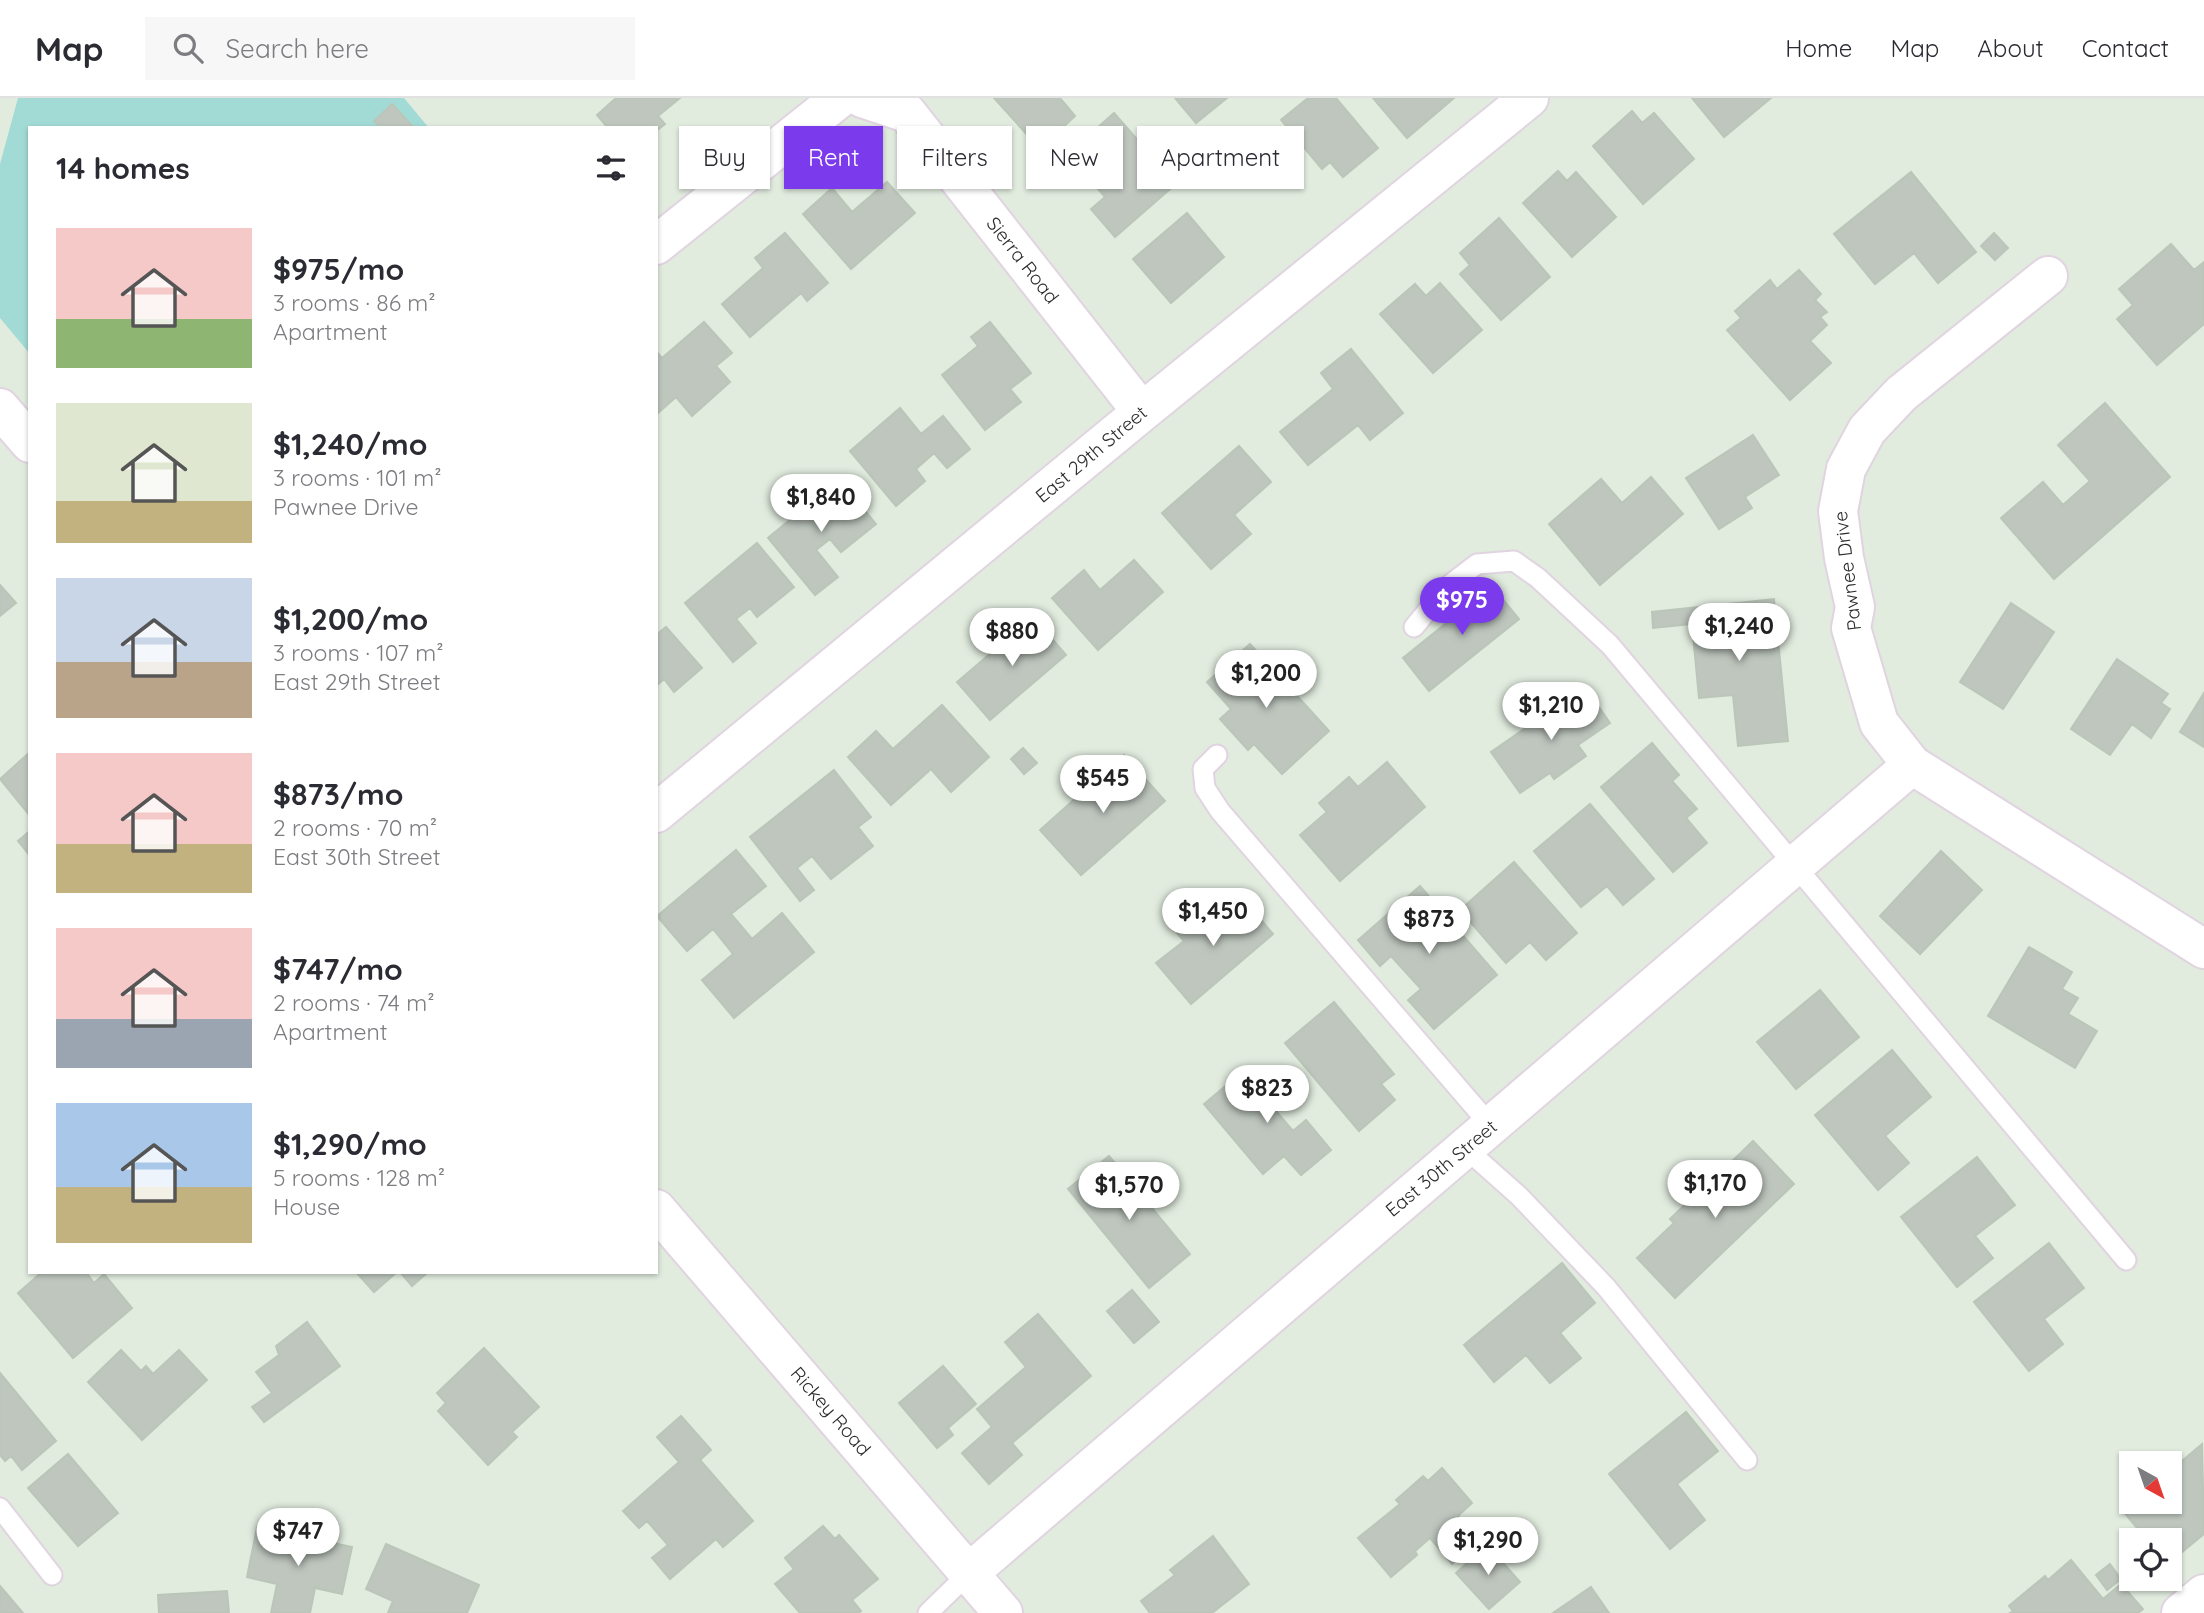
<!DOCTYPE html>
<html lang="en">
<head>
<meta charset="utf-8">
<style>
	:root { --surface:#fff; --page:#f7f7f7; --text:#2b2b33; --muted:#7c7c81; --line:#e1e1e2; --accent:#7c3aed }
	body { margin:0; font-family:Quicksand,sans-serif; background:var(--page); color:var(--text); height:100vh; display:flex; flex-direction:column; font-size:26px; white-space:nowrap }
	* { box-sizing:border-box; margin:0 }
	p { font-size:23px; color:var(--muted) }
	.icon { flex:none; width:38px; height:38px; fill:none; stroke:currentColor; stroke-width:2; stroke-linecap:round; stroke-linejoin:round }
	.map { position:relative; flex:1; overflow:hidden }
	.panel { position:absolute; left:28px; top:28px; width:630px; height:1148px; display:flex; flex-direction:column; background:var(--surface); border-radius:0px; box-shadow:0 2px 5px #0004 }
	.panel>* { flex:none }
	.top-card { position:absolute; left:679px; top:28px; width:665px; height:63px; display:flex; gap:14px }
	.needle { width:46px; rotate:140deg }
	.controls { position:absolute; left:2119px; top:1353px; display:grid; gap:14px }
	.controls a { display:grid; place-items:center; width:63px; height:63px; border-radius:0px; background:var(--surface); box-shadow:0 2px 5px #0004; font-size:35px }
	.price { position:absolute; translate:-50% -60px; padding:0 16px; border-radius:24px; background:#fff; color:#222; font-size:23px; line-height:46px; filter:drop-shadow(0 2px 4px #0008) }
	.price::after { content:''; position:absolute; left:50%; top:42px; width:21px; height:16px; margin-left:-10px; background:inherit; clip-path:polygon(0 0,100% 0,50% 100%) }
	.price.selected { background:var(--accent); color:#fff }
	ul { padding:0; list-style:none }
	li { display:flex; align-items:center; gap:21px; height:175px; padding:0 28px }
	li span { display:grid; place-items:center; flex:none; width:196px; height:140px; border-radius:0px; color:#555 }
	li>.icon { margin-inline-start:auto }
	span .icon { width:84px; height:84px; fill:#fffc; stroke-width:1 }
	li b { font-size:30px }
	h2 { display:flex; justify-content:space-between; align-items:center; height:84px; padding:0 28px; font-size:30px }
	.pill { padding:0 24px; border-radius:0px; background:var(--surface); box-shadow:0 2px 5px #0004; font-size:24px; line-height:63px }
	.pill.selected { background:var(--accent); color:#fff }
	header { display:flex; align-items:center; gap:42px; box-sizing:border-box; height:98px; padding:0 35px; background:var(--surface); border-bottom:2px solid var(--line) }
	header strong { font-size:33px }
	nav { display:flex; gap:38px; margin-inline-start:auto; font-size:24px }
	.search { width:490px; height:63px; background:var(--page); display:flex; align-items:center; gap:18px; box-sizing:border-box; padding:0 24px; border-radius:0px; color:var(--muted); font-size:26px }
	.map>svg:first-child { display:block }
	.green { fill:#a2dbd5 }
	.building { fill:#bec6be; stroke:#bac6b8; stroke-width:2 }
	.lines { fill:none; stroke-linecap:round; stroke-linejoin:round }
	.lane-casing { stroke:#e1d4e1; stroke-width:23 }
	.street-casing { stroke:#e1d4e1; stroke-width:42 }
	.lane { stroke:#fff; stroke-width:19 }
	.street { stroke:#fff; stroke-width:38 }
	.labels { text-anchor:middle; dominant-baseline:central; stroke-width:6; stroke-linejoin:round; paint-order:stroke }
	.street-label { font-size:19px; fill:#2b2b2b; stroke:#fff }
</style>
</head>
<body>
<header>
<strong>Map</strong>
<div class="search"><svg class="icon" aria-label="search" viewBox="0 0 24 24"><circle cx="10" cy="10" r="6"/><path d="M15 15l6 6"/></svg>Search here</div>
<nav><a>Home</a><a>Map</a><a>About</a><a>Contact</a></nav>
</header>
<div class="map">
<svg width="2204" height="1515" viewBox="0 0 2204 1515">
	<rect width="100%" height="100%" fill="#e1ebde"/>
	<path class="green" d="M18 0H404L429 30H30V256L0 220V66Z"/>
	<path class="building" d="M616 0H680L658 18 665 26 656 33V30H608L597 17Z
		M994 0H1060L1075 18 1040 51Z
		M1175 0H1227L1196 25Z
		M1308 0H1336L1378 50 1343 79 1330 64 1322 71 1281 22Z
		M1373 0H1454L1407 40Z
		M1692 0H1771L1724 39Z
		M392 6 414 30H381L374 23Z
		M1632 13 1642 25 1654 15 1694 61 1643 106 1593 48Z
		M1114 15 1176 86 1115 139 1091 111 1105 99 1068 56Z
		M1558 73 1567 83 1576 74 1616 119 1572 159 1523 105Z
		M1911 74 1976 154 1938 185 1914 155 1875 186 1834 136Z
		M887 84 915 115 851 171 803 116 832 90 852 114Z
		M1187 115 1224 159 1171 205 1133 161Z
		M1499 120 1550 179 1501 222 1460 176 1470 167 1460 155Z
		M785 135 828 185 807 203 801 195 750 239 722 206 763 170 755 160Z
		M1994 135 2008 150 1995 162 1981 148Z
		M2171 146 2194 172 2204 164V226L2157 267 2117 221 2133 207 2119 191Z
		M1799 172 1821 196 1815 202 1827 214 1820 219 1827 227 1810 243 1831 265 1790 302 1727 232 1741 220 1735 213 1770 182 1777 191Z
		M1440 185 1482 232 1433 275 1380 216 1415 186 1426 198Z
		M704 224 732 255 716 268 730 284 692 318 676 299 658 315 656 253 662 260Z
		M990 224 1031 275 1010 291 1021 304 985 332 942 277 978 248 971 239Z
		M1351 251 1403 315 1370 342 1358 327 1308 367 1280 334 1333 291 1321 275Z
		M2105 305 2170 379 2054 481 2001 420 2043 384 2063 407 2090 383 2058 347Z
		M900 310 921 336 943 318 970 351 947 370 934 355 916 371 925 383 896 408 850 353Z
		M1753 337 1779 377 1745 399 1752 410 1719 431 1686 380Z
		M1239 348 1271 384 1234 417 1251 436 1211 471 1162 415Z
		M1651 379 1683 416 1600 487 1549 426 1601 381 1622 405Z
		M839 381 876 426 841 454 830 441 816 452 838 479 815 497 768 440Z
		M757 445 794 489 757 519 750 510 736 521 756 545 733 564 685 505Z
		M1134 462 1163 494 1098 552 1052 500 1084 472 1100 492Z
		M1488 483 1519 521 1429 593 1403 560 1465 510 1461 505Z
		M0 487 16 505 0 518Z
		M1774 501 1788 643 1738 648 1733 597 1699 600 1692 526 1653 530 1652 514Z
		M2011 505 2054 534 2003 611 1960 584Z
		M1033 519 1066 557 990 622 957 584Z
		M666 529 702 570 674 594 664 581 656 588V537Z
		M1250 546 1329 633 1282 676 1254 646 1248 652 1220 621 1231 611 1207 584Z
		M2117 561 2168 596 2161 605 2170 611 2151 640 2132 626 2110 657 2071 631Z
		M1585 589 1610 625 1578 647 1586 658 1554 681 1550 675 1520 695 1491 654Z
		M2204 595V649L2180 634Z
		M942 607 989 659 951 694 931 671 891 707 848 659 876 633 893 651Z
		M1652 645 1679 677 1672 683 1697 711 1686 720 1707 745 1673 774 1601 689Z
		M1023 650 1037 665 1024 676 1011 661Z
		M30 654V718L0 681Z
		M1124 657 1165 703 1081 777 1040 732Z
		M1387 664 1425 709 1340 783 1300 737 1327 714 1319 705 1349 679 1358 689Z
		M834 672 871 719 858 729 873 748 831 781 812 758 797 770 814 792 800 803 750 739Z
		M1590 706 1654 781 1623 807 1607 788 1581 809 1534 753Z
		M30 733V758L18 743Z
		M736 752 766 788 731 816 752 841 782 815 814 854 734 920 702 882 733 856 713 831 687 853 657 818Z
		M1941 753 1982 792 1920 856 1880 818Z
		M1514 764 1577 835 1546 862 1530 844 1506 865 1460 812Z
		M1420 788 1497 877 1434 931 1408 902 1421 891 1391 858 1380 868 1358 842Z
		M1239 796 1273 836 1191 906 1156 865 1184 843 1177 835 1202 813 1209 822Z
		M2029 849 2072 874 2062 891 2078 900 2068 916 2097 933 2075 970 1988 918Z
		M1820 892 1859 939 1796 991 1757 944Z
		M1334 904 1394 976 1381 986 1395 1002 1359 1033 1285 945Z
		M1892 952 1931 999 1885 1038 1909 1065 1878 1092 1815 1017Z
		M1280 974 1297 994 1276 1013 1293 1033 1306 1022 1331 1052 1301 1077 1284 1058 1263 1076 1204 1006 1229 985 1237 994 1253 980 1261 990Z
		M1753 1043 1794 1086 1675 1200 1637 1160 1674 1125 1670 1121 1695 1097 1702 1104 1733 1074 1728 1067Z
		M1109 1058 1190 1156 1149 1190 1068 1091Z
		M1977 1059 2015 1107 1975 1138 1993 1160 1957 1189 1901 1119Z
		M2049 1145 2084 1190 2044 1221 2063 1246 2029 1273 1974 1204Z
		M1562 1165 1595 1205 1560 1235 1581 1260 1550 1285 1526 1257 1494 1284 1464 1247Z
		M42 1174H86L94 1185 104 1176 132 1210 73 1260 18 1195Z
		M356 1174H397L374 1194Z
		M400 1174H428L412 1188Z
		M1132 1192 1159 1224 1134 1245 1107 1213Z
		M1038 1216 1091 1278 1012 1345 1022 1357 989 1386 962 1355 992 1329 977 1311 1026 1269 1005 1244Z
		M307 1224 340 1268 264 1324 252 1309 272 1295 256 1274 279 1257 276 1248Z
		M484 1250 539 1309 512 1334 517 1339 488 1367 438 1313 446 1305 437 1295Z
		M121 1252 141 1273 146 1268 153 1276 179 1252 207 1282 142 1342 88 1284Z
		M943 1268 976 1306 948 1330 953 1337 937 1350 899 1305Z
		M0 1275 56 1343 22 1372 11 1358 5 1363 0 1357Z
		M1686 1314 1718 1353 1677 1386 1705 1422 1670 1451 1609 1376Z
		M681 1318 711 1352 700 1362 753 1423 723 1449 716 1441 670 1481 652 1460 668 1447 647 1423 639 1430 623 1413 679 1364 657 1339Z
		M2202 1346 2204 1436 2182 1454 2175 1446 2170 1450V1442H2147L2122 1412 2132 1404H2170V1373Z
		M68 1356 118 1415 78 1448 28 1390Z
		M1442 1370 1472 1405 1458 1418 1479 1442 1452 1466 1430 1440 1415 1453 1417 1457 1391 1479 1358 1440 1400 1406 1396 1402 1423 1378 1428 1383Z
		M823 1428 835 1441 839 1437 878 1481 852 1502 861 1513 858 1515H800L775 1486 794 1471 785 1460Z
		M257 1429 352 1449 342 1496 315 1490 310 1515H271L277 1486 247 1479Z
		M1213 1438 1249 1486 1212 1515H1150L1141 1503 1175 1477 1170 1472Z
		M386 1446 479 1487 467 1515H388L393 1503 366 1491Z
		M1487 1447 1520 1484 1489 1511 1456 1475Z
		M2071 1462 2103 1501 2121 1486 2143 1511 2138 1515H2010L2013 1513 2009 1508 2045 1478 2048 1482Z
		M2110 1466 2121 1481 2107 1492 2096 1477Z
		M0 1488 23 1515H0Z
		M1591 1489 1609 1515H1553Z
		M227 1493 229 1515H159L158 1497Z"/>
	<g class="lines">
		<g class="lane-casing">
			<path id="lane" d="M1414 529 1447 489 1477 466 1514 463 1538 480 1610 547 2126 1162
				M1217 657 1203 671 1205 690 1220 713 1491 1028
				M1465 1050 1519 1098 1606 1189 1747 1362
				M0 1410 52 1477
				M928 1515 970 1474"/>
		</g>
		<g class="street-casing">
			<path id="street" d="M862 0 907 15 1142 314
				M656 147 840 0
				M2048 178 1901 296 1867 332 1846 371 1838 413 1844 460 1855 509 1851 530 1879 625 1912 667 2204 851
				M0 310 30 345
				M656 715 1142 314 1529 0
				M656 1111 1003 1515
				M970 1474 1912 667
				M2181 1515 2204 1496"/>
		</g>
		<use href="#lane" class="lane"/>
		<use href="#street" class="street"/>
	</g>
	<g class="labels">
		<g class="street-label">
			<text transform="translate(1023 162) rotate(52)">Sierra Road</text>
			<text transform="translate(1091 356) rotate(-40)">East 29th Street</text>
			<text transform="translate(1847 473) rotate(-97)">Pawnee Drive</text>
			<text transform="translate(1441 1070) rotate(-40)">East 30th Street</text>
			<text transform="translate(831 1313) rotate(49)">Rickey Road</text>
		</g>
	</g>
</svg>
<div class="controls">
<a><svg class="needle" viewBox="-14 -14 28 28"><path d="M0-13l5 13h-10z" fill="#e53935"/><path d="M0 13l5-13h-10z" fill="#7c7c81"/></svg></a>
<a><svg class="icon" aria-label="locate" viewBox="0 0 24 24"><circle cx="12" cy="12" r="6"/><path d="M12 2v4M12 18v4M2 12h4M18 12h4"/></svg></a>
</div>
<b class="price" style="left:821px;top:436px">$1,840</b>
<b class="price selected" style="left:1462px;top:539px">$975</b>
<b class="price" style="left:1739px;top:565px">$1,240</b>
<b class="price" style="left:1012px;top:570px">$880</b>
<b class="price" style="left:1266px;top:612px">$1,200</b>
<b class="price" style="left:1551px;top:644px">$1,210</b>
<b class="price" style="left:1103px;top:717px">$545</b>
<b class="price" style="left:1213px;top:850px">$1,450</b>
<b class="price" style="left:1429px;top:858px">$873</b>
<b class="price" style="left:1267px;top:1027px">$823</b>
<b class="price" style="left:1715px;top:1122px">$1,170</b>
<b class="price" style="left:1129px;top:1124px">$1,570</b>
<b class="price" style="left:298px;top:1470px">$747</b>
<b class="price" style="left:1488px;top:1479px">$1,290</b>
<div class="top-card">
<a class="pill">Buy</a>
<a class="pill selected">Rent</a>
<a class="pill">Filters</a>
<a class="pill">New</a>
<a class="pill">Apartment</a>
</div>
<section class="panel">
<h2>14 homes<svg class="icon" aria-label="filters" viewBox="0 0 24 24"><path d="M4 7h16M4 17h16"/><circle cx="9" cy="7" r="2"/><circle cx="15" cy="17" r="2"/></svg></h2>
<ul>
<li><span style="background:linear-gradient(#f6c9c9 65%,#8fb573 0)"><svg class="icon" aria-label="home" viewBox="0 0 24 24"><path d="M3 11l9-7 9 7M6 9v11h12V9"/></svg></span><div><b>$975/mo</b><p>3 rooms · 86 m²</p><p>Apartment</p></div></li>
<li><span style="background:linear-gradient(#dfe7d0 70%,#c2b280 0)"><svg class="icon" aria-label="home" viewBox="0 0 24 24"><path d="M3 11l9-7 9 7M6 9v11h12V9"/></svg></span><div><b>$1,240/mo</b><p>3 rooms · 101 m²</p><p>Pawnee Drive</p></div></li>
<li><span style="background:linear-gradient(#c9d6e8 60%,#b9a48a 0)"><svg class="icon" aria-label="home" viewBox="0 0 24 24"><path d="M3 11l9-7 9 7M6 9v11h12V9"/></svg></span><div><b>$1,200/mo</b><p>3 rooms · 107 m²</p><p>East 29th Street</p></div></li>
<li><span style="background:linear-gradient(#f6c9c9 65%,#c2b280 0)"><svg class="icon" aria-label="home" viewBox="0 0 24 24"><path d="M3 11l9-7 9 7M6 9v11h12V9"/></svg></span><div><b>$873/mo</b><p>2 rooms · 70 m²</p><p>East 30th Street</p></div></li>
<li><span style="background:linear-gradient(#f6c9c9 65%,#9aa5b1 0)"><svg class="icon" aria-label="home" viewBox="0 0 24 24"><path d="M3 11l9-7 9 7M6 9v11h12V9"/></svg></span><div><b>$747/mo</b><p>2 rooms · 74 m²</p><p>Apartment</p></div></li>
<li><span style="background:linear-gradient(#a9c7e8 60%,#c2b280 0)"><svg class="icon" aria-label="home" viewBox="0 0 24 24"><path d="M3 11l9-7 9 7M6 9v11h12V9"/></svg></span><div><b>$1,290/mo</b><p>5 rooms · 128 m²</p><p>House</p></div></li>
</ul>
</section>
</div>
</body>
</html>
